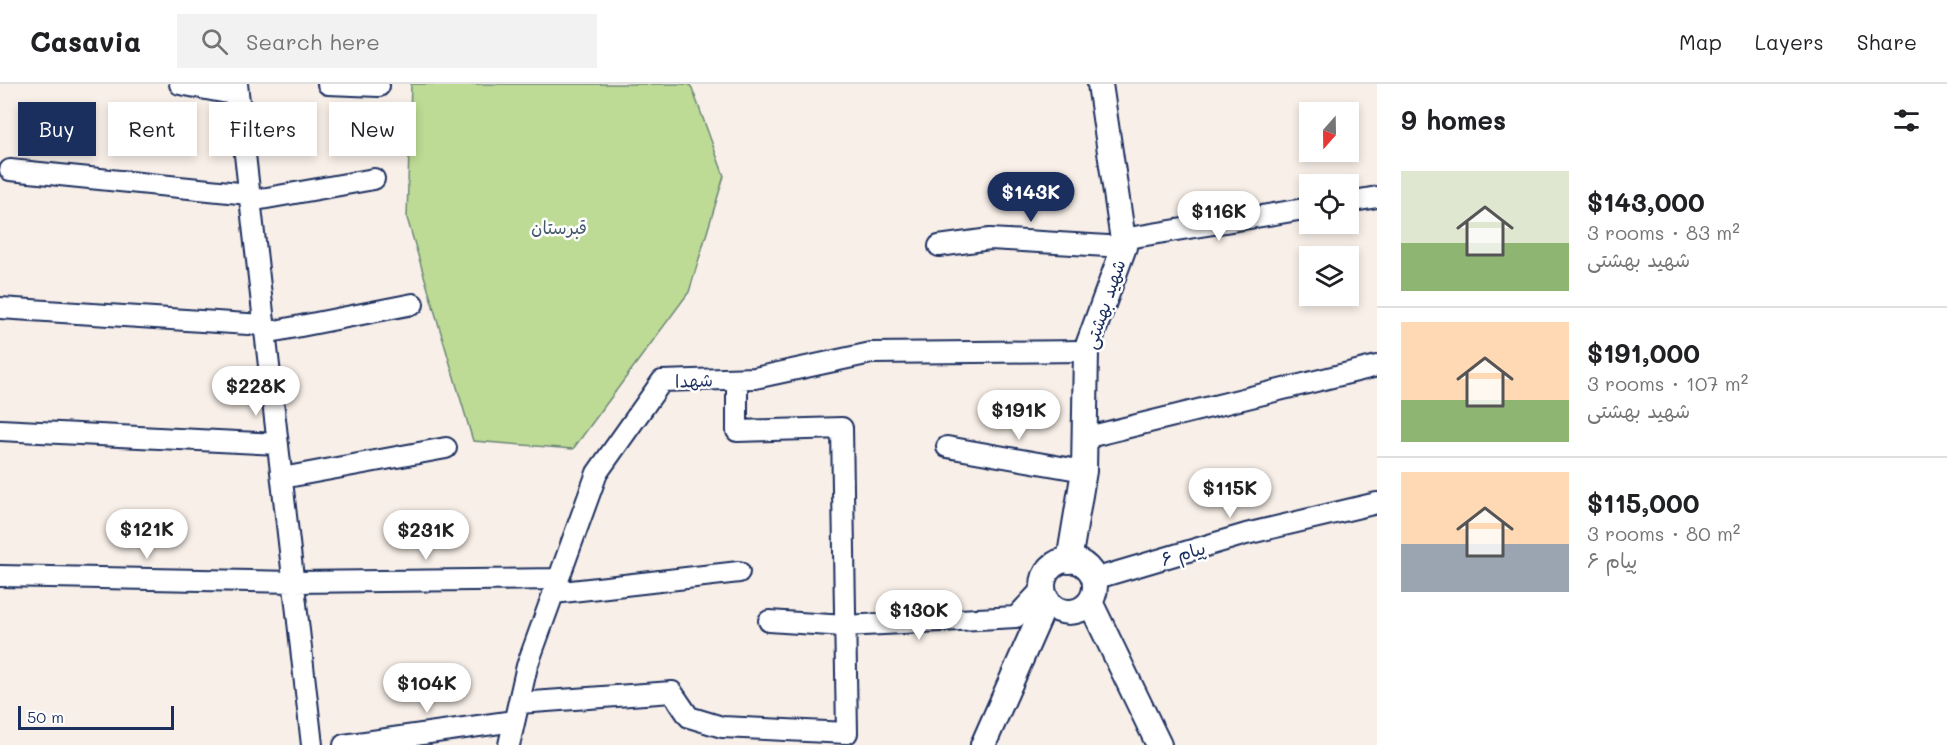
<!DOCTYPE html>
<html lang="en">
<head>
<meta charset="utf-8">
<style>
	:root { --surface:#fff; --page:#f2f2f2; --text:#202124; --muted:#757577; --line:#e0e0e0; --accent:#1b2f5e }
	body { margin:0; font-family:Mali,"Playpen Sans Arabic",sans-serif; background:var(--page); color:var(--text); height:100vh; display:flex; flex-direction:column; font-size:22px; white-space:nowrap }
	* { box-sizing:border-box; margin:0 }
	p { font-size:20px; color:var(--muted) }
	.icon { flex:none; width:33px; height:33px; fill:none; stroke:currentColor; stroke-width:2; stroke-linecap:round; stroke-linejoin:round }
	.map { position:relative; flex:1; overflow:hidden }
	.drawer { display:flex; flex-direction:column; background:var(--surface); width:570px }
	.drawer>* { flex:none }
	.top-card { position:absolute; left:18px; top:18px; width:570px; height:54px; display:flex; gap:12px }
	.needle { width:39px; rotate:200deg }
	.buttons { position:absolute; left:1299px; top:18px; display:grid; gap:12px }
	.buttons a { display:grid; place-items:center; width:60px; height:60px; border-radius:0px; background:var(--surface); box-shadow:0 3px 9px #0003; font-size:30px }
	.scale { position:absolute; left:18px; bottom:15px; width:156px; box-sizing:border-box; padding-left:6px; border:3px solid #1b2f5e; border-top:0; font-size:16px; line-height:21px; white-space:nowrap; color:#1b2f5e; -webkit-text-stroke:4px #fff; paint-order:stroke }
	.price { position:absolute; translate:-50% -51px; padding:0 14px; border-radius:21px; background:#fff; color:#222; font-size:20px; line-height:39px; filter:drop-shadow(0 2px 3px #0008) }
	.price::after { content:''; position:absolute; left:50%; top:36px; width:18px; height:14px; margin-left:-9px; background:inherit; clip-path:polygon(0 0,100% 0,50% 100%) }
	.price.current { background:var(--accent); color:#fff }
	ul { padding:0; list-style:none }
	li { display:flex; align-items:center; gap:18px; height:150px; padding:0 24px }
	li+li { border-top:2px solid var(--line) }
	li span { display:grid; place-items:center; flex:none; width:168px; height:120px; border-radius:0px; color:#555 }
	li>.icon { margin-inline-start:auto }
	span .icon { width:72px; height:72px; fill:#fffc; stroke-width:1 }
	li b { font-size:26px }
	h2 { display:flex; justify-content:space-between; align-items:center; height:72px; padding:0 24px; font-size:26px }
	.tag { padding:0 21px; border-radius:0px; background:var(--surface); box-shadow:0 3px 9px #0003; font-size:21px; line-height:54px }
	.tag.current { background:var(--accent); color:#fff }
	header { display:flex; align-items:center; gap:36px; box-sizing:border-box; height:84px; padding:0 30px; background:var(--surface); border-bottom:2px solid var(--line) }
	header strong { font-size:28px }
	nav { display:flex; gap:33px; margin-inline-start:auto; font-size:21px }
	.search { width:420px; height:54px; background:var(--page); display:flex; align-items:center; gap:15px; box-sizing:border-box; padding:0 21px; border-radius:0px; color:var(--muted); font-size:22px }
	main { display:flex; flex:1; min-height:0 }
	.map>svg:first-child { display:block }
	.green { fill:#bddb94; stroke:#6c8579; stroke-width:1.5 }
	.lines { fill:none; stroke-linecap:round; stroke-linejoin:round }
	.minor-casing { stroke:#1b2f5e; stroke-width:24 }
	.tertiary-casing { stroke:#1b2f5e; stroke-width:28 }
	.minor { stroke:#fff; stroke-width:20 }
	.tertiary { stroke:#fff; stroke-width:24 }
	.labels { text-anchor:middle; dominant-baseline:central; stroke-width:5; stroke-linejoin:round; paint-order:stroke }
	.park-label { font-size:18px; fill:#445a6c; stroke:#fff }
	.street-label { font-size:18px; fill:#1b2f5e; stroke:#fff }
</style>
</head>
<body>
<header>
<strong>Casavia</strong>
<div class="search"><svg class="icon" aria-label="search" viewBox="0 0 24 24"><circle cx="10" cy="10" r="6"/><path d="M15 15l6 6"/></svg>Search here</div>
<nav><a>Map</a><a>Layers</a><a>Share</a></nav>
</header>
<main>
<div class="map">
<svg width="1377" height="661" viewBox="0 0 1377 661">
	<rect width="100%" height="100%" fill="#f8efe8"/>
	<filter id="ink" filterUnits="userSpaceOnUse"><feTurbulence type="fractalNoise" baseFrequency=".0167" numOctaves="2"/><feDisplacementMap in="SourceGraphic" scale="12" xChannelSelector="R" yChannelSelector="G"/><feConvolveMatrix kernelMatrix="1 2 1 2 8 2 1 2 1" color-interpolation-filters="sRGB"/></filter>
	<g filter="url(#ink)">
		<path class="green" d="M411 0H689L692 4 724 92 689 208 573 365 473 357 407 134Z"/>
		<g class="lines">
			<g class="minor-casing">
				<path id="minor" d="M180 0 238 11
					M237 0 312 661
					M328 0 379 2
					M10 86 249 110
					M250 117 374 95
					M1348 118 1377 113
					M1122 155 1310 124
					M939 162 990 155 1124 163
					M0 224 264 241
					M265 249 413 220
					M0 346 278 360
					M1084 354 1377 282
					M947 363 1084 387
					M282 394 446 364
					M0 492 294 498 559 495
					M1094 495 1246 450 1377 419
					M554 509 739 488
					M769 537 845 542 1016 533 1043 504
					M519 619 672 608 689 633 722 643 847 649 842 344 737 347V295
					M344 661 514 637
					M509 661 527 582 597 389 662 297 755 294 871 269 1086 267"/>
			</g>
			<g class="tertiary-casing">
				<path id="tertiary" d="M1043 502a26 26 0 1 1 52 0a26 26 0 1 1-52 0Z
					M1069 477 1084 387 1086 267 1124 163 1100 0
					M1090 518 1159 661
					M983 661 1047 516"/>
			</g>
			<use href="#minor" class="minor"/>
			<use href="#tertiary" class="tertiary"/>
		</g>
	</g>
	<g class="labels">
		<g class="park-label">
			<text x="559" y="143">قبرستان</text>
		</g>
		<g class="street-label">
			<text transform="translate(1104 220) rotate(-71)">شهید بهشتی</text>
			<text transform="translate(694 296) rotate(-2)">شهدا</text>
			<text transform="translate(1183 469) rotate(-16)">پیام ۶</text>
		</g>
	</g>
</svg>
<div class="buttons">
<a><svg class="needle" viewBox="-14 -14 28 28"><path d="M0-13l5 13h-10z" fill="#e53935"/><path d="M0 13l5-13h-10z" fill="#757577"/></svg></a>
<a><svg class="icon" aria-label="locate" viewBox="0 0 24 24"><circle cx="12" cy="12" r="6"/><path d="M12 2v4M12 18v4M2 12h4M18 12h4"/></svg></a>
<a><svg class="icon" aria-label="layers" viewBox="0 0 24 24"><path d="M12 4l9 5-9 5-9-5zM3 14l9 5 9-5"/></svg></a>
</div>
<div class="scale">50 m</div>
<b class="price current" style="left:1031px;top:139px">$143K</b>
<b class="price" style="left:1219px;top:158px">$116K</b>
<b class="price" style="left:256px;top:333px">$228K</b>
<b class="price" style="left:1019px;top:357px">$191K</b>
<b class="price" style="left:1230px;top:435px">$115K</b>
<b class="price" style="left:147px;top:476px">$121K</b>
<b class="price" style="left:426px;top:477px">$231K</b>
<b class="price" style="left:919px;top:557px">$130K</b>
<b class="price" style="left:427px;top:630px">$104K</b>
<div class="top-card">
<a class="tag current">Buy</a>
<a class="tag">Rent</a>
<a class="tag">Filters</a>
<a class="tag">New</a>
</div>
</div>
<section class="drawer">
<h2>9 homes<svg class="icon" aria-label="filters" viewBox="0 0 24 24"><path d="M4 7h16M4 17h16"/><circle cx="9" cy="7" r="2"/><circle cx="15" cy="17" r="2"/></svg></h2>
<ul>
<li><span style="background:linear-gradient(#dfe7d0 60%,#8fb573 0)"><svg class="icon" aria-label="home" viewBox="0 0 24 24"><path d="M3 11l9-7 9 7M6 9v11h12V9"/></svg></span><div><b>$143,000</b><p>3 rooms · 83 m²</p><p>شهید بهشتی</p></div></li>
<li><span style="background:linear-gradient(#ffd9b3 65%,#8fb573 0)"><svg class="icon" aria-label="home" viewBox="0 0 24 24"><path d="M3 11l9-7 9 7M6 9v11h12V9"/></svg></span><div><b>$191,000</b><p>3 rooms · 107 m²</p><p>شهید بهشتی</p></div></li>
<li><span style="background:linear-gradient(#ffd9b3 60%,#9aa5b1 0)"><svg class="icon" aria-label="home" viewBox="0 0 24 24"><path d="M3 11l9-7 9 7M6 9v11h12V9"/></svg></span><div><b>$115,000</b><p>3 rooms · 80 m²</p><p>پیام ۶</p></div></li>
</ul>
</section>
</main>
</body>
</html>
